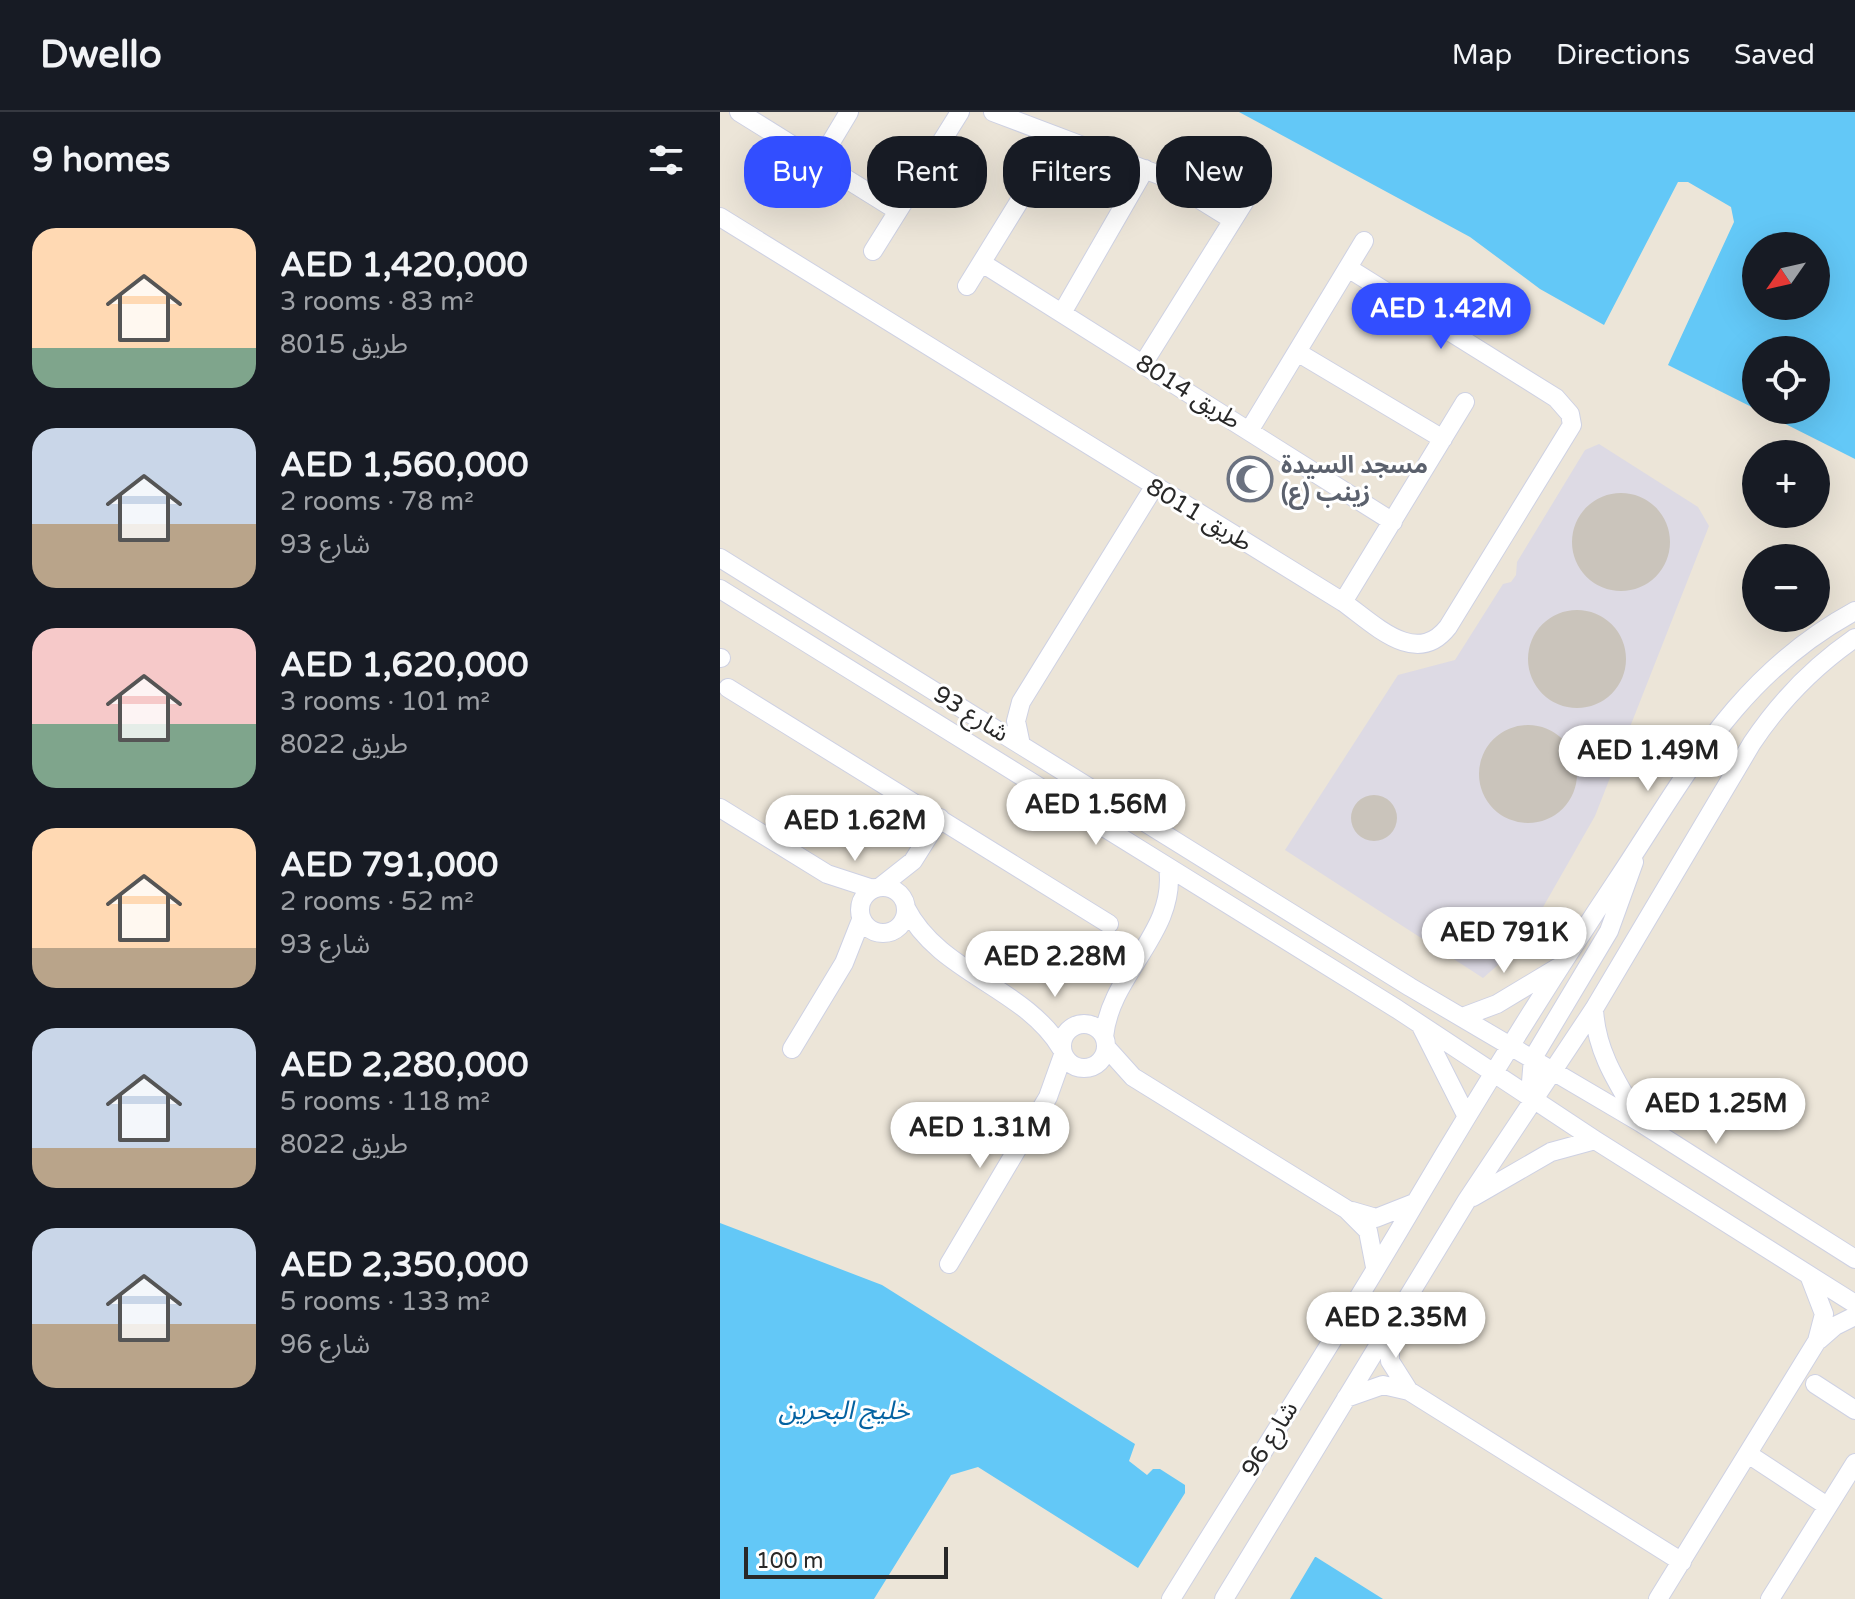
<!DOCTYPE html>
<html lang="en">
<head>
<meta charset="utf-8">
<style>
	:root { --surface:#171b24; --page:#242831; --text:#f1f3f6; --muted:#9ea1a6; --line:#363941; --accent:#324eff }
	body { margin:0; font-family:"Varela Round","Noto Sans Arabic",sans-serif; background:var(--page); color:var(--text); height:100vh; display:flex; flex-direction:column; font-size:30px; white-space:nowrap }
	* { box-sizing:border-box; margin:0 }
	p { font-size:26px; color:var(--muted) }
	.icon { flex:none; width:44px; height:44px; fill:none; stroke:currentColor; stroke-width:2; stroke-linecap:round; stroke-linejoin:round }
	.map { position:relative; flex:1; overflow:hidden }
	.sheet { display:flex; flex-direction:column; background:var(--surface); width:720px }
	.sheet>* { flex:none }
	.banner { position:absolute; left:24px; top:24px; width:760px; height:72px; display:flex; gap:16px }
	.needle { width:52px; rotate:236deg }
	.controls { position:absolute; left:1022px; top:120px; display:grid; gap:16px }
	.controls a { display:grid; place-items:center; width:88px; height:88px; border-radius:50%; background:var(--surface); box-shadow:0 8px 32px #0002; font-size:40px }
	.scale { position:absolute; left:24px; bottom:20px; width:204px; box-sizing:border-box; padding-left:8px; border:4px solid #282828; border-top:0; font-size:22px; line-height:28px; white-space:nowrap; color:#282828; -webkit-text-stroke:6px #fff; paint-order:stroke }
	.price { position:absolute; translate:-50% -68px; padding:0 18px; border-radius:28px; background:#fff; color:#222; font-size:26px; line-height:52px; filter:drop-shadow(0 2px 4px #0008) }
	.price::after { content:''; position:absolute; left:50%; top:48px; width:24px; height:18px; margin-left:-12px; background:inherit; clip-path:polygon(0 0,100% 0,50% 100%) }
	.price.on { background:var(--accent); color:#fff }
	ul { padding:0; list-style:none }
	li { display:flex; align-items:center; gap:24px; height:200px; padding:0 32px }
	li span { display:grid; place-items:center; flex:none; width:224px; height:160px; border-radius:24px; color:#555 }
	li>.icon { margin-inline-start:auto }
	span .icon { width:96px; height:96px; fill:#fffc; stroke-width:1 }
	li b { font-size:34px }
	h2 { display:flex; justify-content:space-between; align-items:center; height:96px; padding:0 32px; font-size:34px }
	.chip { padding:0 28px; border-radius:32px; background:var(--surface); box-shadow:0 8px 32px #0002; font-size:28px; line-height:72px }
	.chip.on { background:var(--accent); color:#fff }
	header { display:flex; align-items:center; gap:48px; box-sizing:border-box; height:112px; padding:0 40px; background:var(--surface); border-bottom:2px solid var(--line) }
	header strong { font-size:38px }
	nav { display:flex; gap:44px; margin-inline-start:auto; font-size:28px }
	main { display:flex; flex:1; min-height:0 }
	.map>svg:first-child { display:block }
	.industrial { fill:#dddae4 }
	.water { fill:#63c8f7; fill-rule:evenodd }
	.building { fill:#cac4bb }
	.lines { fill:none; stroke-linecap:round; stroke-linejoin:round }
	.minor-casing { stroke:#ced1e3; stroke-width:20 }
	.minor { stroke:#fff; stroke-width:18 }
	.labels { text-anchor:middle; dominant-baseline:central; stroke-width:6; stroke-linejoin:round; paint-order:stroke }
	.street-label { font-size:24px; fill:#282828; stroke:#fff }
	.worship-label { font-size:24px; font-weight:bold; fill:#5b616d; stroke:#fff; text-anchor:start }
	.water-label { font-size:26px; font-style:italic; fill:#0462a1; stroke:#fff }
</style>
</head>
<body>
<header>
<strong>Dwello</strong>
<nav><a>Map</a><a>Directions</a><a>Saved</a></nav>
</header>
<main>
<section class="sheet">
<h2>9 homes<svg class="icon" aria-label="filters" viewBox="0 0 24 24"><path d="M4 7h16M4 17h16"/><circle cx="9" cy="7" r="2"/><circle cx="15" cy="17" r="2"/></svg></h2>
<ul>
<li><span style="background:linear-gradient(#ffd9b3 75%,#7fa58c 0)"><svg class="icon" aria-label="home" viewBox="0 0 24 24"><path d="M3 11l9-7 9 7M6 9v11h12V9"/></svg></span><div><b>AED 1,420,000</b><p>3 rooms · 83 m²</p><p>طريق 8015</p></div></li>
<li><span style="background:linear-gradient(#c9d6e8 60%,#b9a48a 0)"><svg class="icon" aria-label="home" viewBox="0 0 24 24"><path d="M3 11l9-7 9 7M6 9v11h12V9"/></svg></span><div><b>AED 1,560,000</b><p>2 rooms · 78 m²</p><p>شارع 93</p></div></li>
<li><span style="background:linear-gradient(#f6c9c9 60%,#7fa58c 0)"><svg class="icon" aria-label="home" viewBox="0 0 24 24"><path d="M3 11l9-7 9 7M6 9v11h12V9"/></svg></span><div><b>AED 1,620,000</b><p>3 rooms · 101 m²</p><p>طريق 8022</p></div></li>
<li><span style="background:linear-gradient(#ffd9b3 75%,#b9a48a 0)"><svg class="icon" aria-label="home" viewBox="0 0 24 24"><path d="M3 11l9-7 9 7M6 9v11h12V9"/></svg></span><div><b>AED 791,000</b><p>2 rooms · 52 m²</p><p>شارع 93</p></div></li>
<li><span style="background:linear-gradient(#c9d6e8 75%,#b9a48a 0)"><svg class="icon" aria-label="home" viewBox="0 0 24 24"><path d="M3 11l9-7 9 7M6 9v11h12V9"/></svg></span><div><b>AED 2,280,000</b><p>5 rooms · 118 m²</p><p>طريق 8022</p></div></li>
<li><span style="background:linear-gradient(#c9d6e8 60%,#b9a48a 0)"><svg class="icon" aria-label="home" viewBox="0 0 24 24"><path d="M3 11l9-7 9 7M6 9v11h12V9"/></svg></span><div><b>AED 2,350,000</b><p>5 rooms · 133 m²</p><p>شارع 96</p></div></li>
</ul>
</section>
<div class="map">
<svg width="1135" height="1487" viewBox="0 0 1135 1487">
	<rect width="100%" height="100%" fill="#ece5d8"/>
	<path class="industrial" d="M879 332 978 395 989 414 875 704 802 832 763 866 565 738 678 563 735 548 783 472 791 470 796 463 797 450 865 338Z"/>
	<path class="water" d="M519 0H1135V347L948 253 1014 110 1011 95 968 70H958L884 213 820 177 750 125ZM1096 134V194H1036V134ZM1096 238V298H1036V238Z
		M0 1111 162 1173 415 1332 409 1349 427 1363 433 1357H440L465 1373V1381L418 1456 258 1355 231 1363 154 1487H0Z
		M595 1445H596L663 1487H570Z"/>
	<path class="building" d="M852 430a49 49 0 1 1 98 0a49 49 0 1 1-98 0Z
		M808 547a49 49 0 1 1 98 0a49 49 0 1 1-98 0Z
		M759 662a49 49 0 1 1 98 0a49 49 0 1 1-98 0Z
		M631 706a23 23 0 1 1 46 0a23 23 0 1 1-46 0Z"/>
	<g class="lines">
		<g class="minor-casing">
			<path id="minor" d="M19 0 178 99
				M273 0 442 64 513 108
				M99 50 129 0
				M0 105 623 490C654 512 696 556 728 515L852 313 850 302 836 286 628 156
				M153 139 240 0
				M262 151 673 410
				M247 174 339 25
				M342 201 425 57
				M577 240 723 327
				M423 252 533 76
				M529 319 644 129
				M0 446 690 875 921 1011 1135 1147
				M0 477 677 897 875 1028 1135 1192
				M623 490 745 290
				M0 546H1
				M8 576 389 812
				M301 633 296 609 301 590 434 375
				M0 696 107 762 153 777
				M140 798a23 23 0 1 1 46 0a23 23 0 1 1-46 0Z
				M160 775 193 749 220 706
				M186 796C219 861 304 875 341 936
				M874 897C876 940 898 972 920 1009
				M745 904 777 892 837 856
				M342 934a22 22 0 1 1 44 0a22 22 0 1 1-44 0Z
				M701 914 746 1003
				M384 925C390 861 458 820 448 755
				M386 935 413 965 626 1097 648 1119 655 1155
				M72 937 124 851 141 808
				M815 988 811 970 813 946 889 819 914 750
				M753 1085 831 1040 875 1028
				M632 1099 656 1106 694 1091
				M229 1152 328 985 343 943
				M670 1219V1249L689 1279 962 1450
				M1099 1228 1115 1214 1135 1204
				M1095 1272 1135 1298
				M626 1286 663 1273 689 1279
				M1028 1342 1107 1394
				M451 1487C533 1354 618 1223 697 1088 761 980 827 873 897 768 968 661 1017 563 1135 499
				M504 1487 747 1088 874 897 1032 631C1060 589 1093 555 1135 526
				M938 1487 1097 1229 1104 1202 1089 1163
				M1050 1487 1135 1351"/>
		</g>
		<use href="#minor" class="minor"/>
	</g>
	<defs>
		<g id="mosque-ring" transform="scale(2.3)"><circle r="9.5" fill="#fff" stroke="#6b7280" stroke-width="1.5"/><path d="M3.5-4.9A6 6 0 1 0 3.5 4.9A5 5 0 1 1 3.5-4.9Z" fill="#6b7280"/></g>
	</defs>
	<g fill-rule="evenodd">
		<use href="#mosque-ring" x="530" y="367"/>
	</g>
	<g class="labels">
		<g class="street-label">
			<text transform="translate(468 280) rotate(32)">طريق 8014</text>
			<text transform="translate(479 403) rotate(31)">طريق 8011</text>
			<text transform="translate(251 602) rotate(32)">شارع 93</text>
			<text transform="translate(550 1327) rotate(-58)">شارع 96</text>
		</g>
		<g class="worship-label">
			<text x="561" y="353">مسجد السيدة<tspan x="561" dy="28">زينب (ع)</tspan></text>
		</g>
		<g class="water-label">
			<text x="124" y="1298">خليج البحرين</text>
		</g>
	</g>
</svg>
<div class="controls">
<a><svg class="needle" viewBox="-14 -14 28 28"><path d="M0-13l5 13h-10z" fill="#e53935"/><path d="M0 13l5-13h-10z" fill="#9ea1a6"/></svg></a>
<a><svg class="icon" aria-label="locate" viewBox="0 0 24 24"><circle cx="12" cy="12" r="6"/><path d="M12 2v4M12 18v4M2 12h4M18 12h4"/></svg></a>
<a>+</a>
<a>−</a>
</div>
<div class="scale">100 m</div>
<b class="price on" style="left:721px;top:239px">AED 1.42M</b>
<b class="price" style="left:928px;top:681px">AED 1.49M</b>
<b class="price" style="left:376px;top:735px">AED 1.56M</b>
<b class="price" style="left:135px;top:751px">AED 1.62M</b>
<b class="price" style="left:784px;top:863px">AED 791K</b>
<b class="price" style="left:335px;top:887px">AED 2.28M</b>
<b class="price" style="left:996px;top:1034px">AED 1.25M</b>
<b class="price" style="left:260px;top:1058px">AED 1.31M</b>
<b class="price" style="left:676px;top:1248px">AED 2.35M</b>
<div class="banner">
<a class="chip on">Buy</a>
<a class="chip">Rent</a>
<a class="chip">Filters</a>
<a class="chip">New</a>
</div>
</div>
</main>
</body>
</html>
